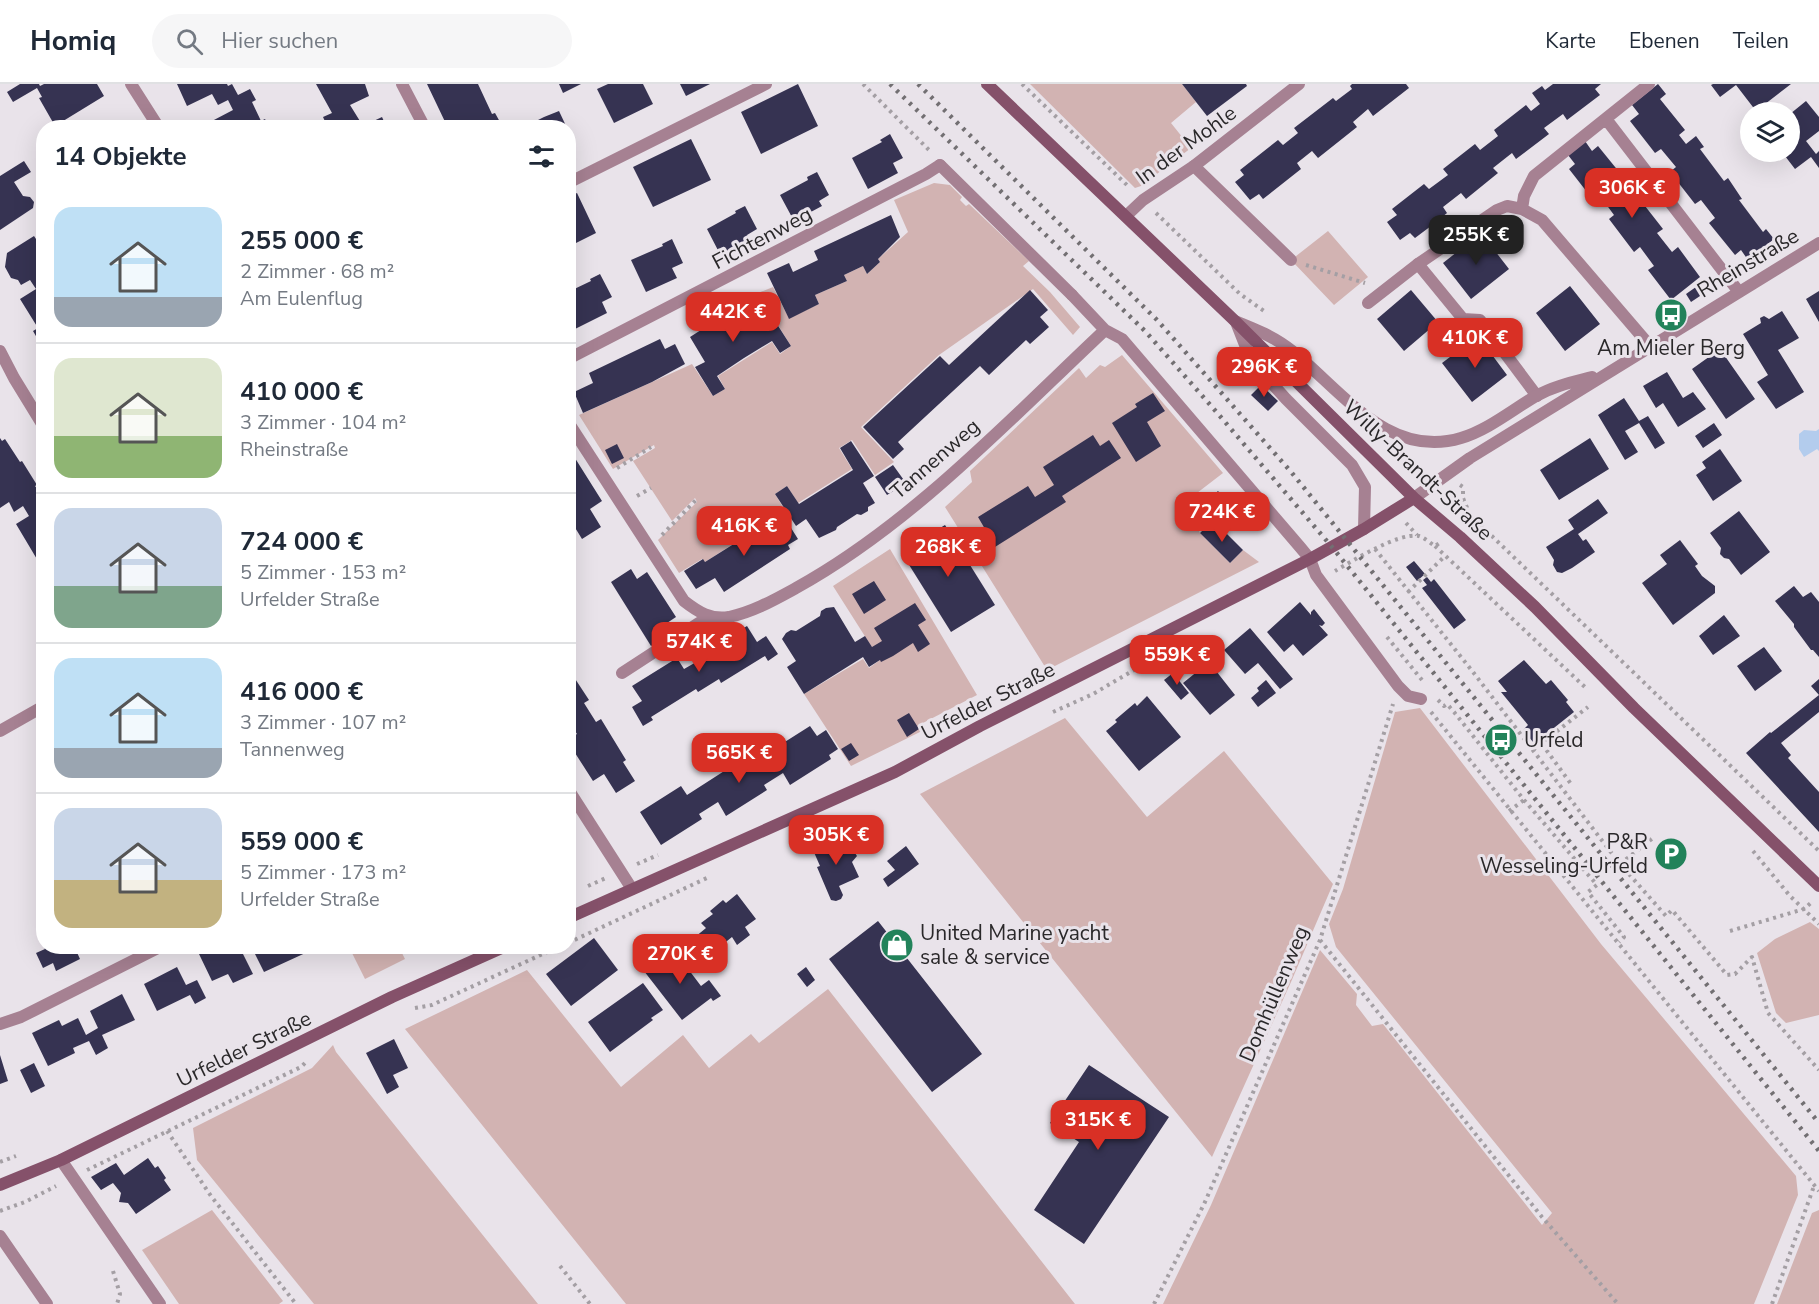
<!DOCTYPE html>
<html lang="de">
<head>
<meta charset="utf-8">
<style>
	:root { --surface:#fff; --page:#f6f6f7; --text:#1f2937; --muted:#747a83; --line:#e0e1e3; --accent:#d93025 }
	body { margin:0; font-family:"Nunito Sans",sans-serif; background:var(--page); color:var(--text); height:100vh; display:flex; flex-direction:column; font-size:22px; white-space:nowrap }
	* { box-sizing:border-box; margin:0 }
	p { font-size:20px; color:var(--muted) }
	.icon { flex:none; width:33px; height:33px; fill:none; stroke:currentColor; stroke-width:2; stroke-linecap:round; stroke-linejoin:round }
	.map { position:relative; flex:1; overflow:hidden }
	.sheet { position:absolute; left:36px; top:36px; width:540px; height:834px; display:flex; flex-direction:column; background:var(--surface); border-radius:24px; box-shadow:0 6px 24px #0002 }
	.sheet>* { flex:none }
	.buttons { position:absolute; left:1740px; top:18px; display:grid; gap:12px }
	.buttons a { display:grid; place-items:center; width:60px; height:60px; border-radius:50%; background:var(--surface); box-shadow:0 6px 24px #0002; font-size:30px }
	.price { position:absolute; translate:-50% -51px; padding:0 14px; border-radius:12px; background:var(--accent); color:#fff; font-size:20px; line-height:39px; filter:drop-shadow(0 2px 3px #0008) }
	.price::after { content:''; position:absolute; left:50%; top:36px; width:18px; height:14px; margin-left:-9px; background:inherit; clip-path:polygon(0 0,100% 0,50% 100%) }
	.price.on { background:#222; color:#fff }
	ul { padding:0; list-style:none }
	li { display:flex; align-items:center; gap:18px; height:150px; padding:0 18px }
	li+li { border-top:2px solid var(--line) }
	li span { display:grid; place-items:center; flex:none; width:168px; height:120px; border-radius:18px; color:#555 }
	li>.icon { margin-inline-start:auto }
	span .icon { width:72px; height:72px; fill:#fffc; stroke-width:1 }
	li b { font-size:26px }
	h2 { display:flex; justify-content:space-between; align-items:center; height:72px; padding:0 18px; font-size:26px }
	header { display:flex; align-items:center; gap:36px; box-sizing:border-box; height:84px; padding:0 30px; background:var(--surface); border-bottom:2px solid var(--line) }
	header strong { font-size:28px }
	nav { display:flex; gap:33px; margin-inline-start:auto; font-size:21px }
	.search { width:420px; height:54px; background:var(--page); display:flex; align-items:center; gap:15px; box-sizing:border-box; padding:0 21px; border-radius:33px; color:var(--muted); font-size:22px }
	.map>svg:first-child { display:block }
	.green { fill:#d2b3b2 }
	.water { fill:#b3cced }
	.building { fill:#363352 }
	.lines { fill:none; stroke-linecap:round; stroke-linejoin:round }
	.path { stroke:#a49fa4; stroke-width:4; stroke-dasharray:3 4.5; stroke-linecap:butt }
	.service { stroke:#a68192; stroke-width:12 }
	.minor { stroke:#a68192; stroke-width:12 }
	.secondary { stroke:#85516a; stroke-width:12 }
	.rail { stroke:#726f72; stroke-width:4.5; stroke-dasharray:3 6; stroke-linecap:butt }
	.labels { text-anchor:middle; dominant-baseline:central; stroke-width:6; stroke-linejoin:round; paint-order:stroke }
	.street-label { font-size:21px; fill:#2a282a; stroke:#e9e3ea }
	.poi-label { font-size:21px; fill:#2a282a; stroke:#e9e3ea; text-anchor:start }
</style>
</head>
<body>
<header>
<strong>Homiq</strong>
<div class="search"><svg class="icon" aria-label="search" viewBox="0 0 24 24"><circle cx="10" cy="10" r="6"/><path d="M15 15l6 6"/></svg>Hier suchen</div>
<nav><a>Karte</a><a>Ebenen</a><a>Teilen</a></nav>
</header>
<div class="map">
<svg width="1819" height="1220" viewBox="0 0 1819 1220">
	<rect width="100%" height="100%" fill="#e9e3ea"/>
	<path class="green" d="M1030 0H1182L1196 18 1171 39 1191 64 1141 102 1135 104Z
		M934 99 950 101 962 113 960 116 966 122 969 120 1029 177 1023 182 1050 208 1080 243 1073 251 1033 205 939 271 861 343 894 378 875 391 852 356 839 364 852 385 798 419 787 402 775 410 789 433 776 442 772 435 705 478 702 475 679 489 658 456 697 418 695 414 672 437 633 377 655 364 654 361 613 385 579 331 692 280 713 312 725 305 718 292 772 258 780 270 791 262 758 209 773 203 789 234 819 220 815 211 847 197 844 191 863 182 867 190 880 178 878 175 908 148 894 116Z
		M1328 147 1368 193 1334 221 1291 176Z
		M1122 271 1223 389 1184 419 1200 449 1230 479 1243 466 1259 478 1047 586 945 423 972 398 970 387 1079 284 1086 294 1100 281 1105 283Z
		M890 465 977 611 921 640 924 646 851 682 804 610 863 575 869 584 880 576 833 502Z
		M1420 624 1601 860 1796 1092 1798 1111 1754 1220H1163L1211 1121 1320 866 1357 910 1356 921 1372 942 1383 940 1542 1141 1552 1129 1336 863 1329 840 1343 805 1395 628Z
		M1065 634 1147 733 1224 667 1333 800 1291 898 1212 1073 920 710Z
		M1810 838 1819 845V931L1786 939 1776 929 1757 869 1775 855Z
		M349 863H399L405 875 365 895Z
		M527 886 621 1003 683 951 709 984 751 950 759 959 828 905 1075 1220H626L405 945Z
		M333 961 336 968 538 1220H314L197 1076 193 1044 312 984Z
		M212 1126 283 1217 279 1220H179L142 1166Z
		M1819 1126V1220H1777L1812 1129Z"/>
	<path class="water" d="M1819 345V367L1817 365 1804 373 1799 365V350L1804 346 1816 347Z"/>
	<path class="building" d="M20 0H39L40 2 44 0H97L104 12 55 42 39 14 42 13 37 4 13 18 7 8Z
		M177 0H227L228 2 232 0 238 11 250 5 256 16 252 18 261 37 265 35 266 37 262 39 264 44H215L212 37 233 26 228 16 218 21 212 10 187 22Z
		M316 0H365L369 12 350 21 363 42 382 33 387 44H342L340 39 328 44 323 33 332 29Z
		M427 0H478L492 30 495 29 500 38 489 44H478L475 38 465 44H448Z
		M559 0H581L563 9Z
		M608 0H643L653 20 614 39 597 5Z
		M680 0H710L686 12Z
		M798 0 818 42 761 70 741 28Z
		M1182 0H1246L1247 2 1207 32Z
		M1352 0H1406L1409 4 1373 32 1368 25 1353 38 1357 43 1318 74 1312 67 1297 79 1301 85 1263 115 1259 110 1250 116 1235 98 1244 91 1240 86 1278 56 1283 61 1298 49 1294 44 1333 14 1336 17 1352 5 1350 2Z
		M1553 0H1601L1595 5 1600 11 1567 36 1563 30 1544 44 1549 50 1516 75 1512 69 1493 84 1498 89 1466 115 1461 109 1443 123 1447 129 1431 142 1415 154 1410 149 1400 156 1387 138 1397 131 1392 125 1424 100 1429 105 1448 91 1443 85 1475 60 1480 66 1498 52 1494 46 1526 21 1531 27 1540 20 1532 9 1542 2 1545 6Z
		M1658 0 1666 10 1660 15 1685 46 1679 51 1686 60 1696 52 1704 63 1700 65 1724 97 1728 94 1742 115 1739 116 1763 148 1766 145 1774 155 1748 176 1741 166 1735 171 1709 139 1715 134 1701 116 1695 120 1670 88 1676 83 1661 65 1655 69 1630 37 1639 30 1632 21Z
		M1713 0H1791L1756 27 1736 1 1720 13 1711 1Z
		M1806 17 1819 33V47L1806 57 1816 70 1819 67V84L1811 73 1795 85 1785 72 1792 65 1790 62V30Z
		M559 27 567 44H522L544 33Z
		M890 50 903 74 893 79 898 89 868 105 852 74 882 58 880 56Z
		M691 55 711 96 653 123 633 83Z
		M1585 57 1592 67 1598 62 1624 94 1618 99 1632 117 1638 113 1663 145 1657 149 1672 168 1678 163 1700 193 1671 216 1648 186 1654 182 1640 163 1634 168 1609 135 1614 131 1600 112 1594 117 1569 85 1575 80 1568 71Z
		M24 77 31 88 14 98 23 112 30 113 34 118 33 124 0 146V92Z
		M817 88 829 111 819 117 822 122 794 137 780 111 808 96 807 93Z
		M577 109 596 149 568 163V113Z
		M745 122 757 145 747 151 751 159 722 174 707 145 736 129 735 127Z
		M891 131 900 153 878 175 880 178 867 190 863 182 844 191 847 197 815 211 819 220 789 235 767 189 789 179 793 188 818 176 814 167Z
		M1481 149 1509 185 1471 215 1443 179Z
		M34 152 44 167V257L40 259 33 247 38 244 20 215 36 205 30 196 21 201 18 196 11 194 5 183 7 169Z
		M672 155 683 179 672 184 677 194 646 208 631 176 663 162 662 160Z
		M600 190 612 213 602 218 607 229 573 246 568 237V208L591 197 590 195Z
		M1703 198 1709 206 1691 218 1686 210Z
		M1570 202 1600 240 1565 267 1536 229Z
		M1030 206 1048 226 1040 233 1049 243 1030 260 1026 256 989 291 980 282 898 358 904 365 893 375 863 343 940 272 949 281Z
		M1411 206 1438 238 1404 267 1377 235Z
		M1819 207V238L1806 215Z
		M748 216 765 244 775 237 791 262 780 269 772 257 744 274 717 292 725 305 713 312 695 283 705 278 690 253Z
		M1782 227 1799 254 1778 266 1804 308 1776 325 1757 298 1768 291 1743 250 1761 239 1760 234 1764 232 1769 235Z
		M1478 252 1507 291 1472 318 1442 279Z
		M660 255 665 265 675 260 685 280 652 298 583 329 574 308 593 299 589 289Z
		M1720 265 1755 315 1726 335 1692 285Z
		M1667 288 1683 314 1693 308 1706 325 1678 343 1663 319 1656 324 1643 302Z
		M1261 301 1278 317 1268 327 1251 311Z
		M1153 309 1165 327 1147 338 1161 362 1136 378 1112 339 1137 323 1135 320Z
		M1624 314 1639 337 1648 332 1665 359 1655 365 1639 339 1625 347 1638 368 1625 376 1598 331Z
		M1714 339 1722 351 1703 364 1695 352Z
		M1093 351 1100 362 1109 356 1121 374 1062 412 1066 418 987 468 976 450 985 445 978 433 1028 402 1035 413 1054 401 1043 383Z
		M0 354 2 357 5 355 20 378 22 377 37 401 35 402 44 413V487L16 440 29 432 23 422 14 428 9 418 0 424Z
		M1590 354 1609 385 1559 416 1540 386Z
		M851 357 874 392 863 399 875 419 868 423V427L861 431 857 430 837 443 836 446 819 454 806 435 796 442 775 410 787 402 799 420 853 386 840 364Z
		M617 360 624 374 612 380 605 366Z
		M568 363 602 417 590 425 601 443 582 455 571 437 573 436 568 429Z
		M1720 365 1742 397 1713 417 1696 391 1706 384 1702 378Z
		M893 381 906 399 887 411 875 393Z
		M1218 407 1230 421 1216 434 1204 420Z
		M1598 415 1608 429 1578 450 1583 457 1586 455 1595 468 1572 484 1562 489 1557 488 1553 481 1554 476 1546 463 1574 445 1568 436Z
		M1739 427 1770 468 1741 491 1729 475 1724 474 1720 470 1721 464 1710 449Z
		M772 436 776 442 786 436 798 455 788 461 790 465 724 508 715 494 696 505 684 487 703 475 705 478Z
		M1209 440 1216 447 1220 443 1243 466 1230 479 1200 449Z
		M945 441 995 521 951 548 901 468Z
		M1680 456 1698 480 1695 482 1702 492 1715 502V509L1673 541 1642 499 1667 480 1660 471Z
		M1414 477 1425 490 1417 497 1406 483Z
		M631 485 637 495 647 488 676 533 664 541 669 550 651 562 611 498Z
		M1427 493 1431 498 1434 495 1466 536 1454 545 1422 504 1427 501 1423 496Z
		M874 497 886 516 864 530 852 510Z
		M1794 502 1803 513 1811 508 1819 518V573L1813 566H1811L1794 543V540L1775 517Z
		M1300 518 1311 531V528L1314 525 1325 539 1322 542 1319 541 1328 551 1303 572 1293 560 1284 568 1267 548Z
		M915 519 926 536 918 541 930 560 918 568 913 559 893 572 881 578 880 576 869 583 863 573 804 610 787 583 796 577 782 555 786 549 791 546 796 547 820 532 821 527 826 524 834 523 855 558 865 552 872 563 882 557 874 544Z
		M1724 531 1740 552 1713 571 1699 552Z
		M747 542 757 558 766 552 778 570 768 577 765 572 721 599 719 595 698 608 696 605 651 633 653 636 643 642 632 623 642 617 632 602 677 574 684 585 705 573 703 569Z
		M1250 544 1293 595 1280 605 1258 579 1245 590 1224 566Z
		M1764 563 1782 587 1755 607 1737 582Z
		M1524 576 1546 600 1551 596 1568 616 1566 618 1574 628 1540 655 1538 654 1533 658 1523 646 1528 641 1501 608H1507L1498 597Z
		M1209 578 1235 611 1210 631 1183 599Z
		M568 584 589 616 584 619 596 638 601 635 626 676 623 678 635 697 616 709 604 690 593 697 568 658V655L577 650 568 637Z
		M1173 589 1189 609 1181 616 1164 596Z
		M1819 595V628L1781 659 1791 671 1788 674 1819 708V748L1746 669 1770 648 1771 649 1819 611 1811 602Z
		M1266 596 1276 609 1258 623 1251 614 1259 607 1257 604Z
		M1147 612 1181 653 1139 687 1106 647 1117 638 1115 636 1135 619 1137 622Z
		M909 629 919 645 907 653 897 636Z
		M810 642 817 652 826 646 838 665 829 671 831 675 790 701 783 689 764 701 767 706 726 732 718 718 699 730 702 735 661 761 640 728 681 702 687 711 746 673 752 682 771 670 769 668Z
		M851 659 859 671 849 677 841 665Z
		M830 753 833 759 841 755 844 762 849 760 857 772 852 778 859 793 839 802 843 811 841 815 836 817 831 816 817 783 820 782 813 766 822 762 820 757Z
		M906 762 919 780 888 803 883 795 895 786 887 777Z
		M737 810 756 835 745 843 750 851 737 861 732 853 697 881 683 863 706 844 701 839 713 830 710 827 723 816 726 819Z
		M878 837 982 970 932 1008 829 875Z
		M594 854 618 886 571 922 546 890Z
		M44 862H74L80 875 56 887 53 879 43 884 36 869 45 865Z
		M215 862H239L253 890 233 899 228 890 212 897 199 870Z
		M251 862H310L312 866 264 888Z
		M673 865 701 902 709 896 721 912 713 917 711 914 682 936 644 887Z
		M177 883 186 901 197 896 206 914 195 920 190 911 157 927 144 900Z
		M806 883 815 896 807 903 797 890Z
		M643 899 663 926 651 934 653 936 610 968 588 938Z
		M122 910 135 936 102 951 108 964 96 971 89 957 73 964 75 969 48 982 32 949 59 936 62 942 78 934 86 951 98 944 90 927Z
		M394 955 408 984 393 991 399 1003 387 1010 366 969Z
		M0 971 8 997 0 1000Z
		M34 979 45 1002 31 1009 20 986Z
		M1089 981 1169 1033 1084 1160 1034 1126 1079 1058 1050 1039Z
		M148 1074 155 1084 158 1082 166 1094 164 1096 171 1106 136 1130 128 1119 119 1118 121 1109 113 1099 101 1106 91 1093 116 1079 124 1091Z"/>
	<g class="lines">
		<path class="path" d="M863 0 930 67
			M1022 0 1129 103
			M1156 129 1240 210 1264 227
			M1306 181 1365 199
			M617 384 651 363
			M1460 401 1463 403V414L1470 431 1466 434
			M637 412 651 404
			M1470 431 1819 767
			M1406 439 1417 451
			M662 451 696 416
			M1435 462 1587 605
			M1375 465 1473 588 1620 780 1666 832 1672 826 1727 891 1735 890 1752 873 1768 929 1819 986
			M1335 487C1352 477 1399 448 1419 452 1425 454 1430 459 1435 462L1441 458
			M1408 508 1445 472
			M1387 553 1422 596
			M1438 616 1444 622 1447 620 1454 628 1524 716 1597 801 1588 808 1624 853 1619 858
			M1053 628 1093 610 1134 586
			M1431 628 1819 1107
			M1542 660 1571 700 1569 702
			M1533 666 1588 623
			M1509 727 1524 716
			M1753 767 1790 812 1819 840
			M637 780 658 771
			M1620 780 1653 754
			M588 802 606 794
			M1730 847 1804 825 1813 817
			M1320 856 1542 1133 1618 1220
			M568 859 709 793
			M415 924 432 921 560 862
			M167 1047 211 1112 296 1220
			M0 1078 16 1072
			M87 1086 301 983 308 976
			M0 1127 25 1118 56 1102
			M560 1182 590 1220
			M113 1187 120 1210 117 1220
			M1154 1220 1205 1118 1320 856 1393 620
			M1772 1220 1814 1102"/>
		<path class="service" d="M940 81 1072 211
			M1194 82 1291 176
			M1418 180 1463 235 1480 236 1537 312
			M61 1076 160 1220"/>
		<path class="minor" d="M131 0 159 44
			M402 0 425 44
			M1606 35 1739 208
			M568 99 766 0
			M1522 125 1542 136 1650 262
			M1126 132 1143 116 1194 82 1299 0
			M1072 211 1105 246 1122 255 1300 463 1310 475 1316 491 1398 602 1408 612 1421 615
			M1368 219 1418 180 1497 126 1507 122 1522 125 1524 112 1534 92 1649 0
			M1235 237C1255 245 1275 253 1292 267 1341 306 1389 376 1461 354 1488 346 1512 326 1536 312 1554 302 1573 298 1592 293
			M1236 238 1251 276 1286 315 1352 381 1365 403 1364 445
			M0 267 14 294 44 343
			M568 275 926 90 940 81
			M568 338 684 517C698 528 711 536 729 533 753 528 774 516 796 504 912 440 1009 336 1105 246
			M1414 414 1470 374 1819 159
			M622 589 708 533
			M0 647 44 622
			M568 705 632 805
			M0 940 21 933 162 862
			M0 1152 47 1220"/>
		<path class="secondary" d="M987 0 1235 237 1414 414 1460 453 1535 523 1634 624 1819 802
			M568 834 895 688 980 642 1310 475 1364 445 1414 414
			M0 1101 61 1076 392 913 506 862"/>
		<path class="rail" d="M890 0 1146 248 1213 324 1332 463 1819 1067
			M918 0 1157 236 1292 389 1819 1039"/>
	</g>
	<defs>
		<g id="bus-disc" transform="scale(1.725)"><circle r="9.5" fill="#22825a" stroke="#e9e3ea"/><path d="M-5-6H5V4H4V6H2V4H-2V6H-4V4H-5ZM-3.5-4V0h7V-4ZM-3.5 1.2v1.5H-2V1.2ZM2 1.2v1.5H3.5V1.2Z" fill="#fff"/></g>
		<g id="parking-disc" transform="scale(1.725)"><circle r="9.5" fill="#22825a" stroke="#e9e3ea"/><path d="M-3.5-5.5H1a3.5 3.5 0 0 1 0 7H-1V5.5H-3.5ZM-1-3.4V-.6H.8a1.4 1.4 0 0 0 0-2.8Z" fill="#fff"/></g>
		<g id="shop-disc" transform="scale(1.725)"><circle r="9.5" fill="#22825a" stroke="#e9e3ea"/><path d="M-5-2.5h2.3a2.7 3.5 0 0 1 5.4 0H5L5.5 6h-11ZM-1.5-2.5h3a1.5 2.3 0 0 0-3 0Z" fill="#fff"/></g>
	</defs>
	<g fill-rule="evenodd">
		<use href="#bus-disc" x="1671" y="231"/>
		<use href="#bus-disc" x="1501" y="656"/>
		<use href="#parking-disc" x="1671" y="770"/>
		<use href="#shop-disc" x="897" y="861"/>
	</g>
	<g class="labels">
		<g class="street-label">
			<text transform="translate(1186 61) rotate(-36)">In der Mohle</text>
			<text transform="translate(762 154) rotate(-28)">Fichtenweg</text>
			<text transform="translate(1748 179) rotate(-31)">Rheinstraße</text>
			<text transform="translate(935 375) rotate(-41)">Tannenweg</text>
			<text transform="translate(1418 386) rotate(43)">Willy-Brandt-Straße</text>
			<text transform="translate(988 617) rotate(-27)">Urfelder Straße</text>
			<text transform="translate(1274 910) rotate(-67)">Domhüllenweg</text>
			<text transform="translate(244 965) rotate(-26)">Urfelder Straße</text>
		</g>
		<g class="poi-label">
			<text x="1671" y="264" text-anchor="middle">Am Mieler Berg</text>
			<text x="1524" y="656">Urfeld</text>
			<text x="1648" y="758" text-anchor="end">P&amp;R<tspan x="1648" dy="24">Wesseling-Urfeld</tspan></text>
			<text x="920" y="849">United Marine yacht<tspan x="920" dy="24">sale &amp; service</tspan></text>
		</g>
	</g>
</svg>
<div class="buttons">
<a><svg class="icon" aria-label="layers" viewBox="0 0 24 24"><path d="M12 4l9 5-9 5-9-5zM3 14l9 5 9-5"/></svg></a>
</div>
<b class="price" style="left:1632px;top:135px">306K €</b>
<b class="price on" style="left:1476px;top:182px">255K €</b>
<b class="price" style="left:733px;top:259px">442K €</b>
<b class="price" style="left:1475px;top:285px">410K €</b>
<b class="price" style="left:1264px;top:314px">296K €</b>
<b class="price" style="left:1222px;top:459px">724K €</b>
<b class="price" style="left:744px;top:473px">416K €</b>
<b class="price" style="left:948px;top:494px">268K €</b>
<b class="price" style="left:699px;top:589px">574K €</b>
<b class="price" style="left:1177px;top:602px">559K €</b>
<b class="price" style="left:739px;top:700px">565K €</b>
<b class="price" style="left:836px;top:782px">305K €</b>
<b class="price" style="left:680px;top:901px">270K €</b>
<b class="price" style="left:1098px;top:1067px">315K €</b>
<section class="sheet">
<h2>14 Objekte<svg class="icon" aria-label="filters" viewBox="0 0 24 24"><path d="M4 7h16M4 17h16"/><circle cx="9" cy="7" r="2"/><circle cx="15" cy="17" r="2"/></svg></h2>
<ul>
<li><span style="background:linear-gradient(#bfe0f5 75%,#9aa5b1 0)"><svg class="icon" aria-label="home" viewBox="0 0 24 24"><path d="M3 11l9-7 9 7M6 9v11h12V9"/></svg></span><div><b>255 000 €</b><p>2 Zimmer · 68 m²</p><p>Am Eulenflug</p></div></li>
<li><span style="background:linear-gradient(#dfe7d0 65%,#8fb573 0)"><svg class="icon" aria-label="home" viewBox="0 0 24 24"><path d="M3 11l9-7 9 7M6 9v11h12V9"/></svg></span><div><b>410 000 €</b><p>3 Zimmer · 104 m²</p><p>Rheinstraße</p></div></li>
<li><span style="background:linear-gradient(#c9d6e8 65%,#7fa58c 0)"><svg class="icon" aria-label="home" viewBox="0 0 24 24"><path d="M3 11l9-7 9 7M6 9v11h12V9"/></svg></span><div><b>724 000 €</b><p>5 Zimmer · 153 m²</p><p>Urfelder Straße</p></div></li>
<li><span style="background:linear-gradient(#bfe0f5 75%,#9aa5b1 0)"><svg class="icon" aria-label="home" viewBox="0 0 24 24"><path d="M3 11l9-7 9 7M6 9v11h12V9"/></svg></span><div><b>416 000 €</b><p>3 Zimmer · 107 m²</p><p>Tannenweg</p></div></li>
<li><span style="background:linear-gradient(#c9d6e8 60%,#c2b280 0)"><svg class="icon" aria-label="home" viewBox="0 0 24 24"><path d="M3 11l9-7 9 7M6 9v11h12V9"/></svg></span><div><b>559 000 €</b><p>5 Zimmer · 173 m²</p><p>Urfelder Straße</p></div></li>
</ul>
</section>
</div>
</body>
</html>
